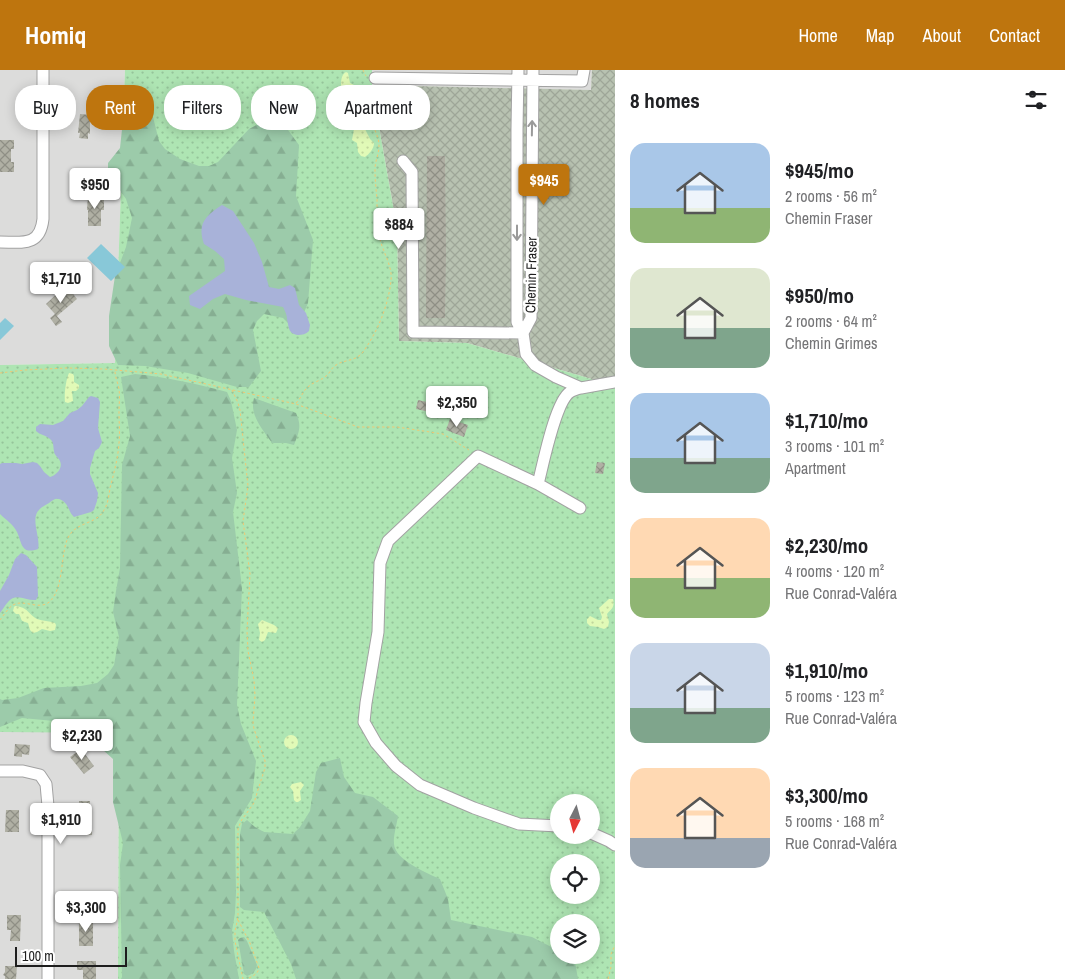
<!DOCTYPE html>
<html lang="en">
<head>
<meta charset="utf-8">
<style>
	:root { --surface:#fff; --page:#f6f6f6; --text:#202124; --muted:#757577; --accent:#be750e }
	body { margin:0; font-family:"Archivo Narrow",sans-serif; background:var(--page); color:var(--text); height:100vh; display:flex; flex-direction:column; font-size:19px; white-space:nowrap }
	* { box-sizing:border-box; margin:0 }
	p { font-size:16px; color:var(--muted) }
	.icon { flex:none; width:28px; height:28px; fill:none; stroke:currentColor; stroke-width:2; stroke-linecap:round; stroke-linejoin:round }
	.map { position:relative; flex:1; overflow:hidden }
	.sheet { display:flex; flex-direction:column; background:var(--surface); width:450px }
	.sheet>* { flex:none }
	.guide { position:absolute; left:15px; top:15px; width:475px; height:45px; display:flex; gap:10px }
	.needle { width:32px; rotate:186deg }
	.fabs { position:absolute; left:550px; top:724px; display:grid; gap:10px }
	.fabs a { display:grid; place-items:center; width:50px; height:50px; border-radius:50%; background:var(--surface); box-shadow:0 2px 12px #0003; font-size:25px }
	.scale { position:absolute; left:15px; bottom:12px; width:112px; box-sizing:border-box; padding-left:5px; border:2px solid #1e1e1e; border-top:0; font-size:14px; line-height:18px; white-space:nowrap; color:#1e1e1e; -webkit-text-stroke:4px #fff; paint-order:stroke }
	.price { position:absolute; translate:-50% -42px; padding:0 11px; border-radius:5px; background:#fff; color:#222; font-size:16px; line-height:32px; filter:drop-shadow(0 1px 2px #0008) }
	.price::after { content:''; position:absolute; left:50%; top:30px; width:15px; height:11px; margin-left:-8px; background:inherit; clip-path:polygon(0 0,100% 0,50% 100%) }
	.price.selected { background:var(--accent); color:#fff }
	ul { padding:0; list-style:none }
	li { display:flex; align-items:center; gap:15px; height:125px; padding:0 15px }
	li span { display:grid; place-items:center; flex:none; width:140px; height:100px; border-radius:15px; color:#555 }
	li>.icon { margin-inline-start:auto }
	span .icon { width:60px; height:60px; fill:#fffc; stroke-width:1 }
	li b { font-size:21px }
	h2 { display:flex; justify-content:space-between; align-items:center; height:60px; padding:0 15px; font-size:21px }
	.chip { padding:0 18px; border-radius:20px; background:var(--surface); box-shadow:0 2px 12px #0003; font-size:18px; line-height:45px }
	.chip.selected { background:var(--accent); color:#fff }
	header { display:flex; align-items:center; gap:30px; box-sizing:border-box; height:70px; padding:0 25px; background:var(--accent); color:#fff }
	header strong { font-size:24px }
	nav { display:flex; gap:28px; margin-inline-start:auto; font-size:18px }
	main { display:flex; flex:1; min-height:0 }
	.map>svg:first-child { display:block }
	.residential { fill:#dcdcdb }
	.construction { fill:url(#construction-cross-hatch) }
	.grass { fill:url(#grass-dots); fill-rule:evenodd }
	.forest { fill:url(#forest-firs) }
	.sand { fill:url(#sand-dots) }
	.pitch { fill:#88c8d8 }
	.water { fill:#a8b2d9 }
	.building { fill:url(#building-cross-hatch) }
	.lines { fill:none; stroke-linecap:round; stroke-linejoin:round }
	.minor-casing { stroke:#a2a2a2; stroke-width:13 }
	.path { stroke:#f0c974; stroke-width:1; stroke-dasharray:2.5 2.5; stroke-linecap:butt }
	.minor { stroke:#fff; stroke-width:11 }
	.oneway { stroke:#9a9a9a }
	.labels { text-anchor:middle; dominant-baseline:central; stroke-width:5; stroke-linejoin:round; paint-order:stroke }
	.street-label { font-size:14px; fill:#1e1e1e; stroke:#fff }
</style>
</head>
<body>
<header>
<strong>Homiq</strong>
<nav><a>Home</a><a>Map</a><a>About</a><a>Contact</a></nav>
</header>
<main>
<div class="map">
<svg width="615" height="909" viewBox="0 0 615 909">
	<defs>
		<pattern id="construction-cross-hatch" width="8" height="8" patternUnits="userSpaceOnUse" patternTransform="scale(1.25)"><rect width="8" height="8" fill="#b8c2b1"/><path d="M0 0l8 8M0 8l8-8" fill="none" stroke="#9ea698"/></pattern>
		<pattern id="grass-dots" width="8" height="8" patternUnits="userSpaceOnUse" patternTransform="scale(1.25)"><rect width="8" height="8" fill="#aee5b3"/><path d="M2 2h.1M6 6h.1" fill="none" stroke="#95c49a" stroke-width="1.8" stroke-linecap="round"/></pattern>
		<pattern id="forest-firs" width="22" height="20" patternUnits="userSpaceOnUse" patternTransform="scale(1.25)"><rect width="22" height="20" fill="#9ccbaa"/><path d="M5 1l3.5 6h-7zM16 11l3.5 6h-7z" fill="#86ae92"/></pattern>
		<pattern id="sand-dots" width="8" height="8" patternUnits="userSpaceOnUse" patternTransform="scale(1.25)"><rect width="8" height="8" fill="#e1fab7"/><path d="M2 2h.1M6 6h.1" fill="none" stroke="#c1d69d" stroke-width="1.8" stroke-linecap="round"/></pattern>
		<pattern id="building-cross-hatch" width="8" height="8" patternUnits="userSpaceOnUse" patternTransform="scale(1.25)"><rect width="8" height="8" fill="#b0b0a4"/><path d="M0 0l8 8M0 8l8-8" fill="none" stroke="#8f8f85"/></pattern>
	</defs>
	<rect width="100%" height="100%" fill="#eceee5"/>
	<path class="residential" d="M0 0H125L115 293 0 295Z
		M372 0H592L591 20 372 15Z
		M0 662H119L118 909H0Z"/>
	<path class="construction" d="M592 0H615V310H595L467 273 399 271 397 158 377 46V26L372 15 591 20Z"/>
	<path class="grass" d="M125 0H372V15L377 26V46L397 158 399 271 467 273 595 310H615V909H118L119 663 0 662V295L115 293ZM559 732H591V765H559ZM559 792H591V825H559ZM559 852H591V885H559Z"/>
	<path class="forest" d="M136 36H146L152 43 159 71 165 79 180 89 199 96H209L218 92 249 59 268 49H280L299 75 296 126 313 170 308 233 300 252 294 259 283 248 264 244 257 251 253 260 261 301 249 317H237L188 303 145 296 118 295 109 276V246L115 206 126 177 132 148 126 129 108 103V93L120 78 123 50 127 42Z
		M135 304C167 307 197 314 227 322L231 331 237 360 232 388 237 423 233 442 242 518 237 635 241 654 256 691 252 728 235 756 236 823 235 843 232 861 234 881 239 909H121L122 907 120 795 123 773 113 732V689L82 661 65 652 22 648 0 657V629L2 630 18 628 44 618 81 616 97 613 108 604 114 595 119 567 113 542 116 521 120 498 122 395 130 366 121 307Z
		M254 328 296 343C302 356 299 362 294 375L286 373H272C263 360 249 345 254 328Z
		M340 688 344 707 355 723 373 727 398 746C397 754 393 766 394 774 395 790 427 803 440 809L448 829 451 850 532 867 559 881V885H567L575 892 578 909H296L291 894 264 842 244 840 240 837V764L242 754 247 750 255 757 264 762 293 764 300 757 310 741 316 702 321 693Z
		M244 867 247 871 257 895C256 901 253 904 247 906L244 904 238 870 240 868Z"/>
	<path class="sand" d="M346 2 348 3 350 13 360 18 359 28C362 32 366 38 358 40L354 34 348 30 349 21 348 19H344L341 17C341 11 341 5 346 2Z
		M351 47H357L360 49 370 69 374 73C374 79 369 84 365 87L361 86 358 82 357 73 352 70 354 59 351 56H346L345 54 346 49Z
		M69 303 73 304 74 306V312L79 315V318L76 321H72L73 331 68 333 65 332C64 325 66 309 69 303Z
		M609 529H613C615 538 611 539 607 544L609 552 608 557 604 559 598 557 590 556 587 553V549L590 546 598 550H601L602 547 599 538Z
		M15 536C28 537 28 544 37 549 43 551 49 551 55 553L56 555 55 560 50 561 42 559 37 562 33 563 30 560 28 553C19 550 23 551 19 544H16L13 541 14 537Z
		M262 550 274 555 278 558 276 563 268 562 265 570 262 572 259 570 260 563 258 554Z
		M284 672a7 7 0 1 1 14 0a7 7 0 1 1-14 0Z
		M301 712 304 715 300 721 301 730 298 732H296L294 730 293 721 290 717 292 714Z"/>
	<path class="pitch" d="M101 174 125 197 111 211 87 188Z
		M5 248 14 256 0 270V253Z"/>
	<path class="water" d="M222 135 233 141 254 173 262 192 269 217 279 219 290 215 295 218 299 235 306 243 310 255 309 261C306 264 302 265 298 265 288 264 289 257 287 249 287 245 285 241 283 237L246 230 225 224 213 229 200 239 190 235 189 226 225 201 224 189 215 181 204 174C197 154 205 146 222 135Z
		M91 326 98 328 100 332 98 358 102 372 99 378 95 381 90 398V404L98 423 97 431 94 440 91 442 74 447C69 443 69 435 63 431 57 427 54 429 49 433 46 435 41 437 39 440 30 448 41 469 38 479 21 485 22 473 17 462 14 455 5 449 0 444V394L2 393H16L22 394 33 392 37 393 40 396 44 402 50 407C57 405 63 398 60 391 58 387 54 385 54 381 53 376 54 372 50 369 46 365 40 365 36 361V357L40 354 53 355 63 351 70 343 77 340 82 336 89 327Z
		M21 483 26 485 37 497 38 526 36 530C26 531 16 522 8 532 5 535 3 539 0 543V521L9 505 15 489Z"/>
	<path class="building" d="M80 44 90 45V64L88 63V69L79 68 80 63H78Z
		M0 70H14V79H11V92H14V102H0Z
		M427 86H445L446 183 445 248H426Z
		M88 126H104V140H101V156H88V140H87Z
		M67 216 77 229 57 246 62 252 56 256 50 248 55 244 46 234 62 219 63 220Z
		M418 330 436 334 434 343 416 339Z
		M450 349 468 355 464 367 446 360Z
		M597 392 605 393 603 404 595 403Z
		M15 674 30 675 29 685 22 684V687L14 686Z
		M81 679 94 696 84 704 70 687Z
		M79 731H90V755H92V765H82V756H79Z
		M6 740H19V762H5Z
		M7 845H21L20 871H10L11 860H7Z
		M79 850H93V876H79Z
		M77 891H96V909H83V900H77Z
		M5 896H17L16 909H5V906L3 905 5 902Z"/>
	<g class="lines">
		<g class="minor-casing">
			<path id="minor" d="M518 0 517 59V252L523 263 526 284 535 295 556 307 581 318C577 319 573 320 570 322 555 332 543 395 538 414
				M375 8 582 11 584 0
				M403 91 412 102 413 262 523 263
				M0 172C22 172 40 177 43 149V0
				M523 263 531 248 533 0
				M581 318 615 312
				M0 701H23L40 705 46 714 48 736V909
				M559 756 519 754 474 738 420 715 396 696 376 673 364 652 366 633 378 562 380 493 388 471 478 386 538 414 580 438
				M591 763 609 771 615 775"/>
		</g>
		<path class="path" d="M363 0 366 6
			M0 303 25 300 67 298 104 299 161 304 296 334 358 357H397L443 364 469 380
			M232 320 238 333 240 340 248 416 243 451 250 504 247 561 248 581 254 610 255 626 253 653 254 659 265 691V698L257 723 254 733 241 751 238 759V847L235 861V871L243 909
			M296 333C301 329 302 322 307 318 312 312 321 311 326 306 330 303 332 297 336 295 345 289 355 292 363 282 378 261 388 236 391 211 393 195 381 180 379 164 377 152 377 141 377 129 376 119 375 109 375 99 375 91 379 84 379 76 379 65 371 55 370 43 369 34 373 27 370 17
			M0 550C4 545 8 538 13 535 24 528 42 543 52 529 63 516 61 486 67 470 74 451 97 455 104 440 108 434 109 425 110 418 114 403 118 388 119 373 120 363 119 352 119 342 119 335 120 326 119 319 118 313 115 307 115 301
			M238 850 250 873 259 898C258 904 253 906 247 909
			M608 909 611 897V884L615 875"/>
		<use href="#minor" class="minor"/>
	</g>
	<defs><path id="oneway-shaft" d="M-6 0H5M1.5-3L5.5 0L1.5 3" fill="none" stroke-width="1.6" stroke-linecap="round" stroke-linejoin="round" transform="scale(1.25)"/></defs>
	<g class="oneway">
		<use href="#oneway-shaft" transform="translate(532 58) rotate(-89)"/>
		<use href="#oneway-shaft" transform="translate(517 163) rotate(90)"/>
	</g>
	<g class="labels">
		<g class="street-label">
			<text transform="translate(531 205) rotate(-89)">Chemin Fraser</text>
		</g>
	</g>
</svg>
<div class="fabs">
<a><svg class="needle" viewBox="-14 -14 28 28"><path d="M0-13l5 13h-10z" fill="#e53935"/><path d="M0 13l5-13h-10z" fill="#757577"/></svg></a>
<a><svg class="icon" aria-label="locate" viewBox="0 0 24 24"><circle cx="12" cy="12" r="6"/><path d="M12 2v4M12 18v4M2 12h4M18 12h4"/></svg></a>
<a><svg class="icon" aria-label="layers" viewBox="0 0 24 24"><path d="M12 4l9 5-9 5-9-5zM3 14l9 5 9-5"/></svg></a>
</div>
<div class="scale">100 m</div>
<b class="price selected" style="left:544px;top:136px">$945</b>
<b class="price" style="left:95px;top:140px">$950</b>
<b class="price" style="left:399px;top:180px">$884</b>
<b class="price" style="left:61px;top:234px">$1,710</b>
<b class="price" style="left:457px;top:358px">$2,350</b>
<b class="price" style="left:82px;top:691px">$2,230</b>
<b class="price" style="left:61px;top:775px">$1,910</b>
<b class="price" style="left:86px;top:863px">$3,300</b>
<div class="guide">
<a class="chip">Buy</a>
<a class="chip selected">Rent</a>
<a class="chip">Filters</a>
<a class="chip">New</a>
<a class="chip">Apartment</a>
</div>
</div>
<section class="sheet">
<h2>8 homes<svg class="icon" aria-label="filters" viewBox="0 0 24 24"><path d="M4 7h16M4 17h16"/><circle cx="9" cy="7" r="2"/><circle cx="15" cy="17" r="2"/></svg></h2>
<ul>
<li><span style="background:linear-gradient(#a9c7e8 65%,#8fb573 0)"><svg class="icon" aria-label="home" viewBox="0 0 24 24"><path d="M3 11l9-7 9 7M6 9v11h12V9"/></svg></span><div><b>$945/mo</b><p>2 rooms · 56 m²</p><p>Chemin Fraser</p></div></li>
<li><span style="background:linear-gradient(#dfe7d0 60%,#7fa58c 0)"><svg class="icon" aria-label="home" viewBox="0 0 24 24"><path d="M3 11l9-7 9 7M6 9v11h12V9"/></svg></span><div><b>$950/mo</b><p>2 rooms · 64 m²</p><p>Chemin Grimes</p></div></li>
<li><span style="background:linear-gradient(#a9c7e8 65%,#7fa58c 0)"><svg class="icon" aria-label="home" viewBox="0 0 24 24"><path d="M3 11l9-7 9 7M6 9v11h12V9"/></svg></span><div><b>$1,710/mo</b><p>3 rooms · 101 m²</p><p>Apartment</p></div></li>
<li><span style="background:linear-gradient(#ffd9b3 60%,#8fb573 0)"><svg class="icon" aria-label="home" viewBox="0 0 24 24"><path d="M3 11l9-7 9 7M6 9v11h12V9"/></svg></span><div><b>$2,230/mo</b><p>4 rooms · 120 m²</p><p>Rue Conrad-Valéra</p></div></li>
<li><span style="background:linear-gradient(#c9d6e8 65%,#7fa58c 0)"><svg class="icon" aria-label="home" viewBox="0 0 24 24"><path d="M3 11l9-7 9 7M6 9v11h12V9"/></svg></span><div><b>$1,910/mo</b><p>5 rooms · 123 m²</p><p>Rue Conrad-Valéra</p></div></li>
<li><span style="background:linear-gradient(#ffd9b3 70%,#9aa5b1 0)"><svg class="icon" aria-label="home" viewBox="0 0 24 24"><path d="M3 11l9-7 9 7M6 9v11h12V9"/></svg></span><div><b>$3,300/mo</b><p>5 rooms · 168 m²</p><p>Rue Conrad-Valéra</p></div></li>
</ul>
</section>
</main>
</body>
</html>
